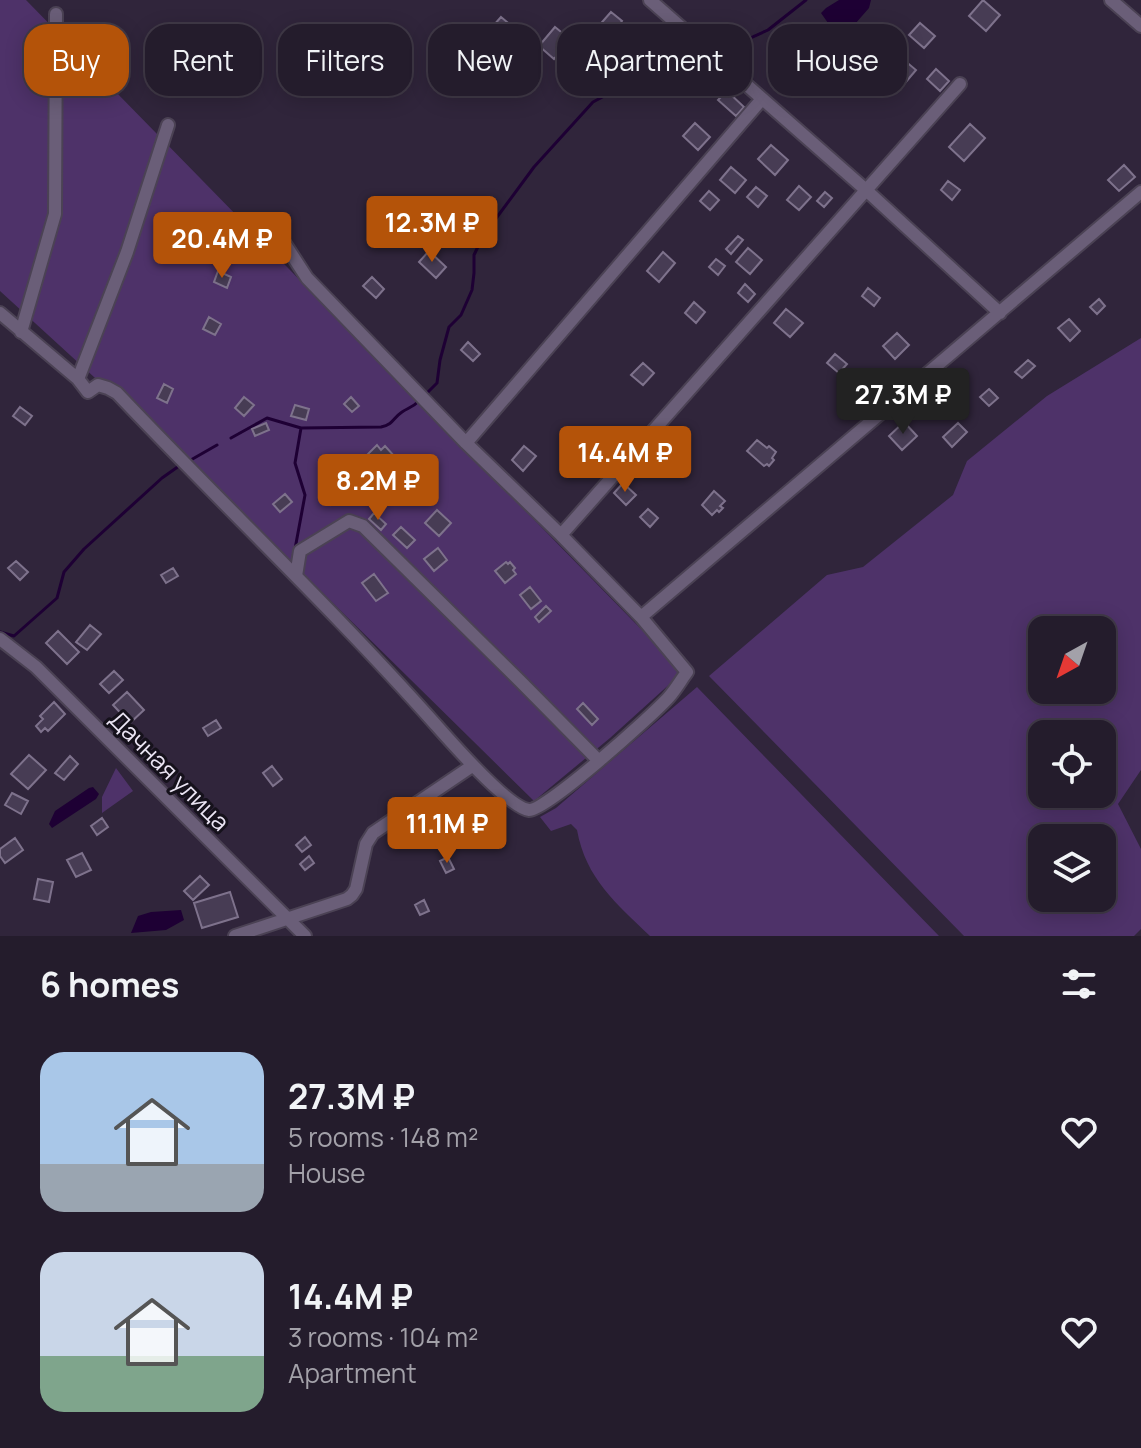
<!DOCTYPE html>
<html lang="en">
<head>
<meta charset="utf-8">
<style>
	:root { --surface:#241c2c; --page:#2c2534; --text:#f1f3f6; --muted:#a3a1a9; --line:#413a48; --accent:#b45309 }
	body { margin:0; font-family:Manrope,sans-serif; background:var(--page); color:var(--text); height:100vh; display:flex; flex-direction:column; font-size:30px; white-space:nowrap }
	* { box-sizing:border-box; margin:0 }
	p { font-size:26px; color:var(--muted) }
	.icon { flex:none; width:44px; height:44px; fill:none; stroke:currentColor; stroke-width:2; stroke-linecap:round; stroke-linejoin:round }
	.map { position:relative; height:936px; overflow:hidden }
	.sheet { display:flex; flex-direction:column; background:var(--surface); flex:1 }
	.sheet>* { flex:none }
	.hud { position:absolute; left:24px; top:24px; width:1094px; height:72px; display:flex; gap:16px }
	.needle { width:52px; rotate:220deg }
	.tools { position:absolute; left:1028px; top:616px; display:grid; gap:16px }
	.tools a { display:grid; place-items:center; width:88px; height:88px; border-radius:16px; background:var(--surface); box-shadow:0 4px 20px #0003,0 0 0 2px var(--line); font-size:40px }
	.price { position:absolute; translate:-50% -68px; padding:0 18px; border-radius:8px; background:var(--accent); color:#fff; font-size:26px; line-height:52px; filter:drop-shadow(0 2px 4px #0008) }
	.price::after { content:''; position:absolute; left:50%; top:48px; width:24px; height:18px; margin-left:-12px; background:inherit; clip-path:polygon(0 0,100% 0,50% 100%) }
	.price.selected { background:#222; color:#fff }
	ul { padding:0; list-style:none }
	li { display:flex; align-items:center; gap:24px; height:200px; padding:0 40px }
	li span { display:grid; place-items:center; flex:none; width:224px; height:160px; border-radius:24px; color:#555 }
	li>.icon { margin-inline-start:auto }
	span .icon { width:96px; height:96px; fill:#fffc; stroke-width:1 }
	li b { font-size:34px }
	h2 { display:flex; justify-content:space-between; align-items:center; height:96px; padding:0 40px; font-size:34px }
	.pill { padding:0 28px; border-radius:24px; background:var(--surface); box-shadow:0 4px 20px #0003,0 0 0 2px var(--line); font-size:28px; line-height:72px }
	.pill.selected { background:var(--accent); color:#fff }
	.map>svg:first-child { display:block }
	.green { fill:#4e3269; fill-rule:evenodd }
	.water { fill:#1e0034 }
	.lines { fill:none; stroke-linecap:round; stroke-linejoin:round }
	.stream { stroke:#1e0034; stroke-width:3 }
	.building { fill:#473c54; stroke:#7e728c; stroke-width:2 }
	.street-casing { stroke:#4b4254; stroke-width:16 }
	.street { stroke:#6a5e78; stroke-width:12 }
	.labels { text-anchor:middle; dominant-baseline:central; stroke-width:6; stroke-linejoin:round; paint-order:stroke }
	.street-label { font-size:24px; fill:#ebe5f4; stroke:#15111b }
</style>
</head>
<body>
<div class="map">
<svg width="1141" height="936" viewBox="0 0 1141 936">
	<rect width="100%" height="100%" fill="#30253b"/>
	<path class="green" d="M0 0H26L683 672 610 738 534 801 224 496 0 291Z
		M1141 338V770L1118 804 1141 849V929L1134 936H964L709 676 827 575 863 567 953 495 967 461 1047 396ZM1102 630V690H1042V630ZM1102 734V794H1042V734ZM1102 838V898H1042V838Z
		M697 687 939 936H650C616 903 586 879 577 830L571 824 551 831 540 817 556 808Z
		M116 768 133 791 102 813V797Z"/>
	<path class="water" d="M839 0H871L869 8 848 32H842L828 23 821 13 826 8Z
		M93 787 99 794 96 799 52 828 49 824 55 811 89 788Z
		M181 910 184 920 166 930 131 933 138 916 151 912Z"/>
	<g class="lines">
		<path class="stream" d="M717 53 768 30 806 0
			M424 396 437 383 440 360 449 327 461 315 472 290 474 273V255L483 236 534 167 593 102 623 86 655 74 678 63 706 57
			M231 438 267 418 301 428 381 427C394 424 393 418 402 412 408 408 413 407 419 401
			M189 461 217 445
			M295 549 305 495 295 463 301 428
			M0 632 14 636 57 598 64 572 84 549 162 478 179 466"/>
	</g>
	<path class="building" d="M983 0 1000 15 986 31 969 16Z
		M611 12 622 21 607 39 596 29Z
		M501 17 513 27 506 36 494 25Z
		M920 23 935 36 924 48 909 35Z
		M892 26 904 37 891 52 879 40Z
		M555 27 571 40 554 59 539 46Z
		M898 55 916 70 899 90 881 75Z
		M936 69 949 81 940 91 927 79Z
		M863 75 871 82 864 91 855 84Z
		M727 91 744 107 736 116 718 100Z
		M695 123 710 137 698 150 683 136Z
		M970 124 985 138 964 161 949 147Z
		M771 145 788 160 775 175 758 159Z
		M1124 165 1135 177 1119 191 1108 180Z
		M731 167 746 180 735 193 720 180Z
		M948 181 960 190 952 200 941 190Z
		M799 186 811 197 799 210 787 200Z
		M756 187 767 196 758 207 747 197Z
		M709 191 719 200 710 210 700 201Z
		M825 192 832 198 824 207 817 201Z
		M738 236 743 240 731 254 726 249Z
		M748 248 762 260 750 274 736 262Z
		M429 251 446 267 436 278 419 262Z
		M663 252 675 263 659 282 647 271Z
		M716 259 725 266 718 275 709 267Z
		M218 271 231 277 227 288 214 282Z
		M372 277 384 289 376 298 363 286Z
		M745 284 755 294 748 302 738 293Z
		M868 288 880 298 874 306 862 296Z
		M1099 299 1105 306 1097 314 1090 307Z
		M694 302 705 312 696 323 685 313Z
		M786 309 803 323 790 337 774 323Z
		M209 317 221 324 215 335 203 329Z
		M1069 319 1080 331 1070 341 1058 328Z
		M897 333 909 345 895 359 883 346Z
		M468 342 480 354 473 361 461 350Z
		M835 354 847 364 839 373 827 363Z
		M1028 360 1035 366 1022 378 1015 372Z
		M643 363 654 373 643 385 631 375Z
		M164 384 173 389 167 403 157 398Z
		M989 389 998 398 989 406 980 397Z
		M942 391 954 403 949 408 937 396Z
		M244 397 254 405 244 416 235 408Z
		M351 397 359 406 352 412 344 404Z
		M295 405 309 409 306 420 291 416Z
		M20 407 32 416 25 425 13 416Z
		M904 422 917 436 902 450 889 436Z
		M266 423 269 430 255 436 252 429Z
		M958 423 967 432 952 447 943 437Z
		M757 440 767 448 769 446 776 452 772 458 774 460 769 466 767 464 764 466 747 451Z
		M377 445 381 450 385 446 396 458 392 461 397 467 385 478 365 457Z
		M524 446 536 456 523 471 512 460Z
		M655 454 671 468 665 475 662 473 659 476 646 465Z
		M623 483 636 495 626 505 614 493Z
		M333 488 339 501 331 505 325 493Z
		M714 491 725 501 720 506 723 508 719 512 717 510 712 515 702 505Z
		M285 494 292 502 280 512 273 504Z
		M648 509 658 518 650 527 640 517Z
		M437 510 451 523 439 536 425 523Z
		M374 513 386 524 381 530 369 519Z
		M401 527 415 540 407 548 393 535Z
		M438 548 447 560 434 571 424 559Z
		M16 561 28 572 20 580 8 568Z
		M506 562 508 564 510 562 515 568 513 570 516 574 505 583 495 571Z
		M173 568 178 576 166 583 161 575Z
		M374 574 388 593 376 601 362 583Z
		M530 587 541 601 531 609 520 595Z
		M546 606 551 611 539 622 535 617Z
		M90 625 101 634 87 650 76 642Z
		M58 631 79 652 67 664 46 643Z
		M114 671 123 680 109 693 100 684Z
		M127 692 144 710 130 723 113 705Z
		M54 702 65 714 48 731 45 728 41 732 36 726 43 719 40 716Z
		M583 703 598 719 592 725 577 709Z
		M216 720 221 728 208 736 203 728Z
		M29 755 46 770 28 789 11 774Z
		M70 756 78 764 64 780 55 773Z
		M272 766 282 779 273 786 263 773Z
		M12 793 28 801 21 814 5 805Z
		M102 818 108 827 97 835 91 826Z
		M456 819 463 828 450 837 444 829Z
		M305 837 311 845 302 852 296 845Z
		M15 838 23 850 5 863 0 856V849Z
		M82 853 91 870 76 877 67 860Z
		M309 856 314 863 305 870 300 864Z
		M448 857 454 869 446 873 440 861Z
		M200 876 209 885 193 900 184 891Z
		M38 879 53 882 49 902 34 899Z
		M230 892 238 917 202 928 194 903Z
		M424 900 429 911 420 915 415 905Z"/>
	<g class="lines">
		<g class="street-casing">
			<path id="street" d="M650 0 866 190 1000 313
				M1111 0 1141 26
				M0 313 78 379 88 392 98 385 108 388 117 393C223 505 334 610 436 725 451 742 509 808 529 810 546 811 653 715 669 697 676 689 681 680 687 672L641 617 561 535 466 443 307 278 283 241
				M21 332 55 214 56 14
				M78 379 127 252 168 125
				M466 443 762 99
				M561 535 960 84
				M296 576 300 551 349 521 363 526 520 681 599 761
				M641 617 1141 192
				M0 639 36 667 305 936
				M235 936 347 899 352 895 356 889 366 844 373 833 472 766"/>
		</g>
		<use href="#street" class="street"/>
	</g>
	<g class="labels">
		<g class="street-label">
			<text transform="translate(170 770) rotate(45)">Дачная улица</text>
		</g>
	</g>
</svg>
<div class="tools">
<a><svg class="needle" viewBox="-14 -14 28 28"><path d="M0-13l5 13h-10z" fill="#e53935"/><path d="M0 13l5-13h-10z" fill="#a3a1a9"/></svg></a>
<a><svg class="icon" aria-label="locate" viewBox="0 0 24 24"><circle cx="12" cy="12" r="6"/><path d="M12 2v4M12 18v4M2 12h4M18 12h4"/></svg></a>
<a><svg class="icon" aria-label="layers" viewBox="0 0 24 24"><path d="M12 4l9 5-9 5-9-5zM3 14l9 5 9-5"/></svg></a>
</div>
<b class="price" style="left:432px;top:264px">12.3M ₽</b>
<b class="price" style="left:222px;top:280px">20.4M ₽</b>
<b class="price selected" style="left:903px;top:436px">27.3M ₽</b>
<b class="price" style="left:625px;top:494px">14.4M ₽</b>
<b class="price" style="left:378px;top:522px">8.2M ₽</b>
<b class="price" style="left:447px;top:865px">11.1M ₽</b>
<div class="hud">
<a class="pill selected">Buy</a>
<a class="pill">Rent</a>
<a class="pill">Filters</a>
<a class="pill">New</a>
<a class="pill">Apartment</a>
<a class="pill">House</a>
</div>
</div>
<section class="sheet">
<h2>6 homes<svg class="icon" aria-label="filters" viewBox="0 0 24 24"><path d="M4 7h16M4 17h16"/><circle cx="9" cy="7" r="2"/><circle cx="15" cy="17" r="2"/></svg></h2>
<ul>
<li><span style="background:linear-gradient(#a9c7e8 70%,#9aa5b1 0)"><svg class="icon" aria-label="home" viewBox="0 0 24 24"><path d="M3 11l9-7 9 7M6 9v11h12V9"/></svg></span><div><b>27.3M ₽</b><p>5 rooms · 148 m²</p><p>House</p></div><svg class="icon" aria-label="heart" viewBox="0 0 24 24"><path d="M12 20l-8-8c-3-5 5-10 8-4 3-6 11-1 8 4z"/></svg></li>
<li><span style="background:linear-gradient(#c9d6e8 65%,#7fa58c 0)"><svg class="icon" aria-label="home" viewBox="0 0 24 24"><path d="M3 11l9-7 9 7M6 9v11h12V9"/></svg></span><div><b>14.4M ₽</b><p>3 rooms · 104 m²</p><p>Apartment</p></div><svg class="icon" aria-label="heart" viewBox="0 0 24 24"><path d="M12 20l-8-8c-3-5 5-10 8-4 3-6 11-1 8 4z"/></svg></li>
</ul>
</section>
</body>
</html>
